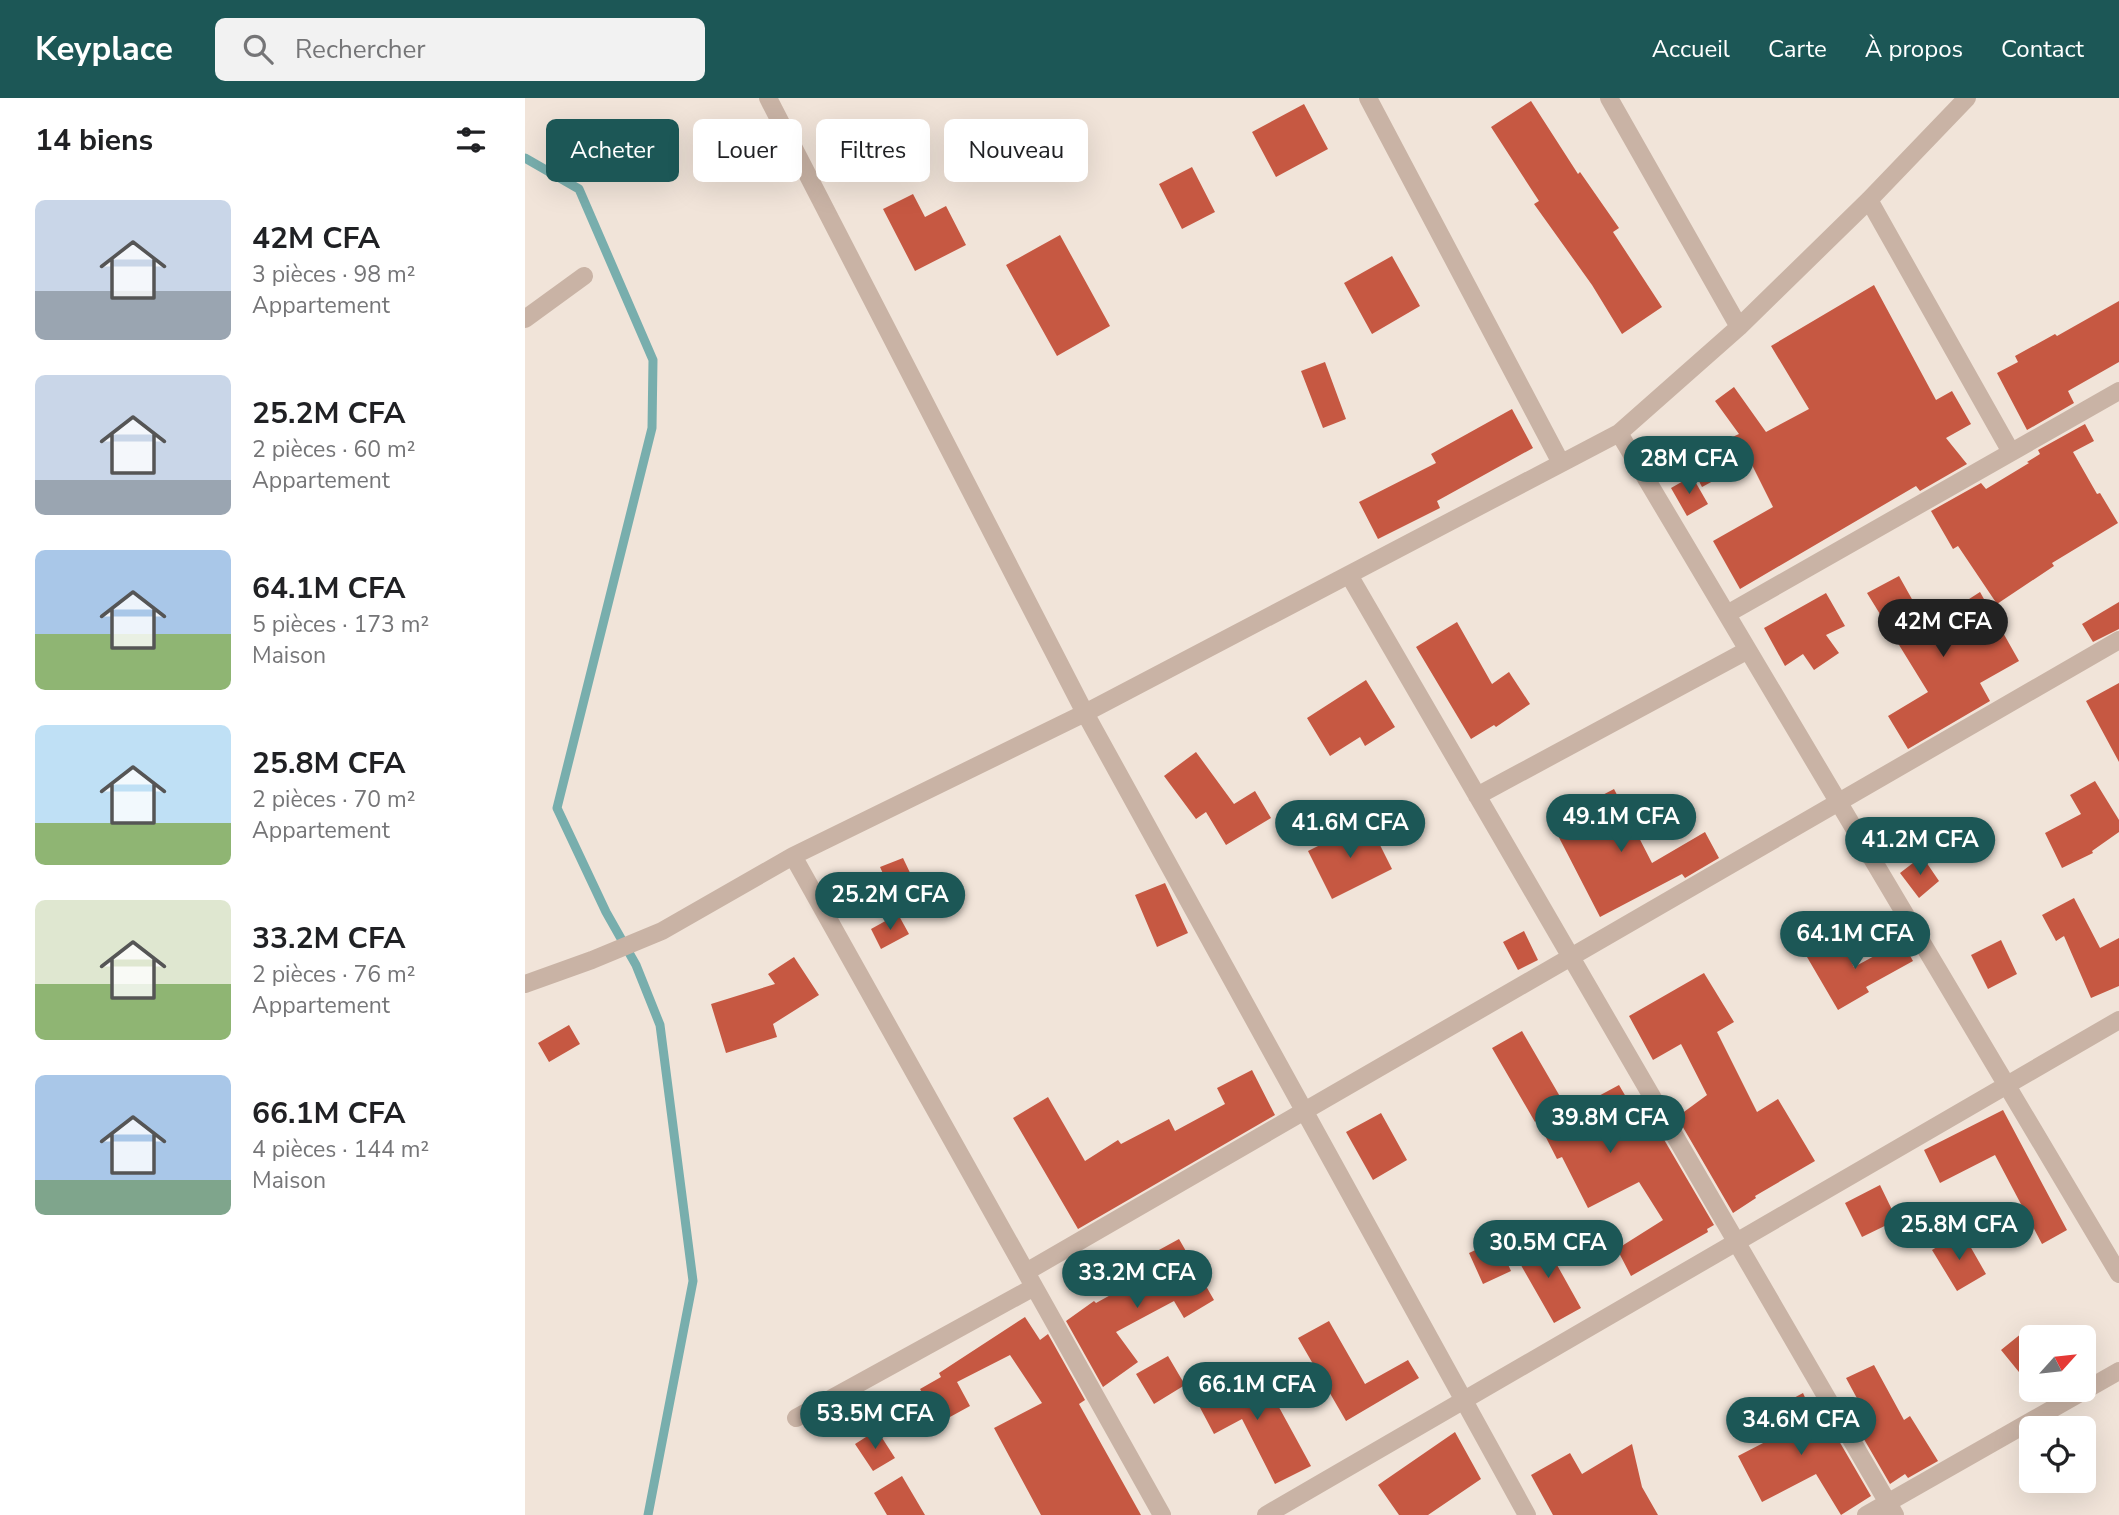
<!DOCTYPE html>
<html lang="fr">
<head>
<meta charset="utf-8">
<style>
	:root { --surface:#fff; --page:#f2f2f2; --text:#202124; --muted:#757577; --accent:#1c5756 }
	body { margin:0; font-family:"Nunito Sans",sans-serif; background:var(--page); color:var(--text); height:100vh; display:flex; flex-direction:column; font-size:26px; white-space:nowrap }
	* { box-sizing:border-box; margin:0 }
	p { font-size:23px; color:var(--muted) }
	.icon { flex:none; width:38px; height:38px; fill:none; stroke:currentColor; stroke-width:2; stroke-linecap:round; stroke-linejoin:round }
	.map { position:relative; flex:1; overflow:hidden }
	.side { display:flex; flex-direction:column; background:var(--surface); width:525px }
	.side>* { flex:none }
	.top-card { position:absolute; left:21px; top:21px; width:665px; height:63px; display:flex; gap:14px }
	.needle { width:46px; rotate:63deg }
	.controls { position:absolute; left:1494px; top:1227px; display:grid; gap:14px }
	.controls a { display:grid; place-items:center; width:77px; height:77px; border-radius:10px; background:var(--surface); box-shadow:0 7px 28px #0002; font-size:35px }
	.price { position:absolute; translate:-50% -60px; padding:0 16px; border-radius:24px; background:var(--accent); color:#fff; font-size:23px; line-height:46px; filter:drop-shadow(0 2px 4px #0008) }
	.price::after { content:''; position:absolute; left:50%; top:42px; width:21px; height:16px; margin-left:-10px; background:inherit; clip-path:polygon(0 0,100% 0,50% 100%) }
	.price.selected { background:#222; color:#fff }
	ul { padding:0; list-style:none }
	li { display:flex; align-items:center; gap:21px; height:175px; padding:0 35px }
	li span { display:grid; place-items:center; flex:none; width:196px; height:140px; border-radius:10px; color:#555 }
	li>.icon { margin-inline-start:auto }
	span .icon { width:84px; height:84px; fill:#fffc; stroke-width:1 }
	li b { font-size:30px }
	h2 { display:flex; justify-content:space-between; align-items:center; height:84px; padding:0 35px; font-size:30px }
	.tag { padding:0 24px; border-radius:10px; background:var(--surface); box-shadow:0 7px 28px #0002; font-size:24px; line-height:63px }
	.tag.selected { background:var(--accent); color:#fff }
	header { display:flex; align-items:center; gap:42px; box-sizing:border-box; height:98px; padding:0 35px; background:var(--accent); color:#fff }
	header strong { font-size:33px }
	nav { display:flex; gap:38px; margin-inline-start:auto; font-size:24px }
	.search { width:490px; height:63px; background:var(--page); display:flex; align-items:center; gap:18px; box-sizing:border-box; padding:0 24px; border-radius:10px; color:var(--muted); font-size:26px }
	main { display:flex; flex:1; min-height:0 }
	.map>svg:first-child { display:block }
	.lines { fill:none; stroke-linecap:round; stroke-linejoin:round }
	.stream { stroke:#78aead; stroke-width:9 }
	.building { fill:#c65842 }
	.minor { stroke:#c9b3a5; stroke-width:18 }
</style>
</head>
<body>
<header>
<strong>Keyplace</strong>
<div class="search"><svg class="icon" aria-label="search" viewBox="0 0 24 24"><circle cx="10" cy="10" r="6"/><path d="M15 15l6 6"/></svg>Rechercher</div>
<nav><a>Accueil</a><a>Carte</a><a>À propos</a><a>Contact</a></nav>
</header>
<main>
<section class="side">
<h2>14 biens<svg class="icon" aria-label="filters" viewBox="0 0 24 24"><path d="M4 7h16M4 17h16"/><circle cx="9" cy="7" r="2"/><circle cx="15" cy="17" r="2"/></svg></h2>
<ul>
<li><span style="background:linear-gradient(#c9d6e8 65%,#9aa5b1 0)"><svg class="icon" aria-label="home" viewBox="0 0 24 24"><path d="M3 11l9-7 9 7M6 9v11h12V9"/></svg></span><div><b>42M CFA</b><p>3 pièces · 98 m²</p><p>Appartement</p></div></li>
<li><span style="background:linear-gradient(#c9d6e8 75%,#9aa5b1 0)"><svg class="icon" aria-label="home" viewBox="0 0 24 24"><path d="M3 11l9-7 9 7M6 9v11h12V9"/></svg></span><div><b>25.2M CFA</b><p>2 pièces · 60 m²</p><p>Appartement</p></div></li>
<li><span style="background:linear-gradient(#a9c7e8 60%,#8fb573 0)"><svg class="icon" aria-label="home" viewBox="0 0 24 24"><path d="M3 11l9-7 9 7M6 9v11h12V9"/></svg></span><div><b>64.1M CFA</b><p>5 pièces · 173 m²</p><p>Maison</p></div></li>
<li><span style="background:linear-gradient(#bfe0f5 70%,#8fb573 0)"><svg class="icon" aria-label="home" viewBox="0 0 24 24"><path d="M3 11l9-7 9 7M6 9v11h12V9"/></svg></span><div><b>25.8M CFA</b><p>2 pièces · 70 m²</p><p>Appartement</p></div></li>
<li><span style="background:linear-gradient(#dfe7d0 60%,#8fb573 0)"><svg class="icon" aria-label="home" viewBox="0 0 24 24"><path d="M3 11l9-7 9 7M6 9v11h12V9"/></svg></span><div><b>33.2M CFA</b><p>2 pièces · 76 m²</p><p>Appartement</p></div></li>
<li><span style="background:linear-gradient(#a9c7e8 75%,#7fa58c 0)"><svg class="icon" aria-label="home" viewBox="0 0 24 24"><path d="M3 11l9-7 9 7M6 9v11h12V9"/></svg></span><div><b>66.1M CFA</b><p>4 pièces · 144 m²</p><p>Maison</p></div></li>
</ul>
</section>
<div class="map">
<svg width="1594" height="1417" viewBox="0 0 1594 1417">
	<rect width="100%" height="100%" fill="#f1e4d9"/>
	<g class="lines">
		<path class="stream" d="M0 60 54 91 128 262 127 330 32 710 81 814 111 867 135 927 168 1183 123 1417"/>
	</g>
	<path class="building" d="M1006 3 1053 76 1055 74 1094 130 1088 134 1137 209 1097 236 1067 187 1009 106 1014 103 966 29Z
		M779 6 803 51 751 79 727 34Z
		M667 69 690 114 657 131 634 86Z
		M388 96 400 119 421 108 441 147 390 173 358 111Z
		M535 137 585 228 532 258 481 167Z
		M867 158 895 208 847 236 819 185Z
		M1349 187 1411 302 1427 293 1446 326 1421 340 1442 366 1395 393 1391 388 1215 491 1188 443 1248 409 1225 363 1177 389 1162 360 1214 336 1190 303 1209 289 1241 334 1284 311 1246 248Z
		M1594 203V264L1543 293 1549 305 1502 332 1472 275 1493 264 1490 258 1530 236 1532 238Z
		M800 264 821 321 798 330 776 273Z
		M987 311 1008 350 912 403 915 410 853 441 834 404 911 365 906 356Z
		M1560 326 1569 343 1548 354 1572 396 1575 395 1593 425 1527 465 1529 468 1472 506 1433 448 1428 451 1406 413 1456 385 1461 391 1504 365 1502 364 1515 356 1513 352Z
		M1167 378 1183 406 1162 418 1146 390Z
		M1374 478 1402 528 1455 494 1494 563 1455 585 1465 603 1383 651 1363 618 1403 594 1342 495Z
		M1301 495 1320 528 1301 537 1314 555 1289 572 1278 556 1260 568 1239 530Z
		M1594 504V531L1568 544 1557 526Z
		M932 524 967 586 984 574 1005 606 971 629 969 627 946 641 891 549Z
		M841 582 870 629 840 648 835 639 805 658 782 620Z
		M1594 585V664L1561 603Z
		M671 654 709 706 730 693 746 720 701 747 681 714 671 721 639 678Z
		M1570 683 1594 722V734L1567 753 1568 755 1537 770 1520 735 1556 716 1545 697Z
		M1089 691 1127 765 1180 734 1194 760 1160 780 1157 776 1075 819 1026 724Z
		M843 723 867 771 807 801 783 753Z
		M1397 758 1414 783 1394 800 1375 775Z
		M378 760 388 781 365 791 355 769Z
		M640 785 663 835 632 849 610 797Z
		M1549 800 1575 850 1594 840V888L1566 900 1539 838 1531 843 1517 817Z
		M373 816 384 836 356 851 346 831Z
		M999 833 1013 862 993 872 978 844Z
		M1314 841 1329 869 1377 843 1388 863 1341 889 1344 894 1313 912 1282 859Z
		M1476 842 1492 876 1463 891 1446 857Z
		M269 859 294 897 248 926 252 939 201 955 186 906 250 886 243 876Z
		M1179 875 1209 924 1192 934 1232 1014 1253 1001 1290 1063 1230 1098 1231 1100 1208 1115 1152 1019 1182 997 1156 946 1128 962 1104 918Z
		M44 927 55 946 24 964 13 945Z
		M997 933 1044 1014 1094 987 1125 1040 1134 1033 1189 1127 1182 1131 1183 1134 1106 1178 1092 1151 1138 1122 1114 1084 1063 1110 1037 1059 1032 1061 1012 1022 1010 1024 967 950Z
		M727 972 750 1017 553 1131 488 1020 523 999 560 1063 593 1042 596 1046 644 1021 650 1033 700 1006 692 990Z
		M1478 1012 1542 1132 1517 1146 1470 1057 1415 1085 1399 1052Z
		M856 1015 882 1062 848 1082 821 1034Z
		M1355 1087 1372 1122 1337 1139 1320 1105Z
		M1437 1134 1461 1176 1432 1193 1407 1152Z
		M1017 1140 1056 1210 1029 1225 989 1155Z
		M654 1141 689 1202 659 1220 649 1203 591 1234 613 1264 578 1289 541 1223 569 1203 571 1205 631 1172 623 1158Z
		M972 1142 986 1173 958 1186 944 1155Z
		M500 1219 515 1242 523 1236 560 1302 554 1306 616 1417H516L469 1330 517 1305 485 1257 432 1284 445 1308 414 1325 395 1291 416 1279 414 1275Z
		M804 1223 840 1286 883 1262 894 1280 821 1323 773 1240Z
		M1497 1235 1507 1246V1290L1476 1252Z
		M643 1258 660 1287 629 1306 611 1276Z
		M1349 1267 1379 1322 1385 1318 1413 1363 1383 1380 1380 1376 1365 1386 1329 1324 1341 1317 1321 1280Z
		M732 1269 786 1368 750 1386 717 1321 689 1336 671 1302Z
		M1278 1295 1300 1343 1310 1336 1346 1398 1316 1417 1291 1376 1237 1404 1213 1358 1242 1343 1230 1321Z
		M352 1332 370 1360 348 1373 330 1346Z
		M930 1334 956 1381 903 1417H874L853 1387Z
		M1107 1346 1117 1389 1133 1417H1028L1006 1377 1045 1355 1057 1376Z
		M377 1378 400 1417H362L349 1395Z"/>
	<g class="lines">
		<path class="minor" d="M243 0 560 615 1002 1417
			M843 0 1036 365
			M1084 0 1214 229
			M1344 102 1486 354
			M0 221 59 178
			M1094 335 1594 1176
			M824 477 1370 1417
			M1202 516 1594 293
			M952 698 1223 552
			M268 758 637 1417
			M0 886 67 862 137 833 268 758 560 615 1094 335 1214 229 1344 102 1442 0
			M501 1174 1594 542
			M271 1320 509 1189
			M741 1417 1594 922
			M1341 1417 1594 1273"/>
	</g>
</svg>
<div class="controls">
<a><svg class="needle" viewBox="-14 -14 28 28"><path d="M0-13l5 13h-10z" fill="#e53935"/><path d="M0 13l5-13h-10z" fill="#757577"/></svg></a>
<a><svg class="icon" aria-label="locate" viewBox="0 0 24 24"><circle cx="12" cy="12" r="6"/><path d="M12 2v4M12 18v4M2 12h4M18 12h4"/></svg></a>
</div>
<b class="price" style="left:1164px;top:398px">28M CFA</b>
<b class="price selected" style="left:1418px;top:561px">42M CFA</b>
<b class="price" style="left:1096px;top:756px">49.1M CFA</b>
<b class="price" style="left:825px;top:762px">41.6M CFA</b>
<b class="price" style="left:1395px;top:779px">41.2M CFA</b>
<b class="price" style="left:365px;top:834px">25.2M CFA</b>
<b class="price" style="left:1330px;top:873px">64.1M CFA</b>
<b class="price" style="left:1085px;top:1057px">39.8M CFA</b>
<b class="price" style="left:1434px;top:1164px">25.8M CFA</b>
<b class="price" style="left:1023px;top:1182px">30.5M CFA</b>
<b class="price" style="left:612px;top:1212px">33.2M CFA</b>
<b class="price" style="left:732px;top:1324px">66.1M CFA</b>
<b class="price" style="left:350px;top:1353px">53.5M CFA</b>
<b class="price" style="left:1276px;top:1359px">34.6M CFA</b>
<div class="top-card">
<a class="tag selected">Acheter</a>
<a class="tag">Louer</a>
<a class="tag">Filtres</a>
<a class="tag">Nouveau</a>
</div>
</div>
</main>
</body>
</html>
